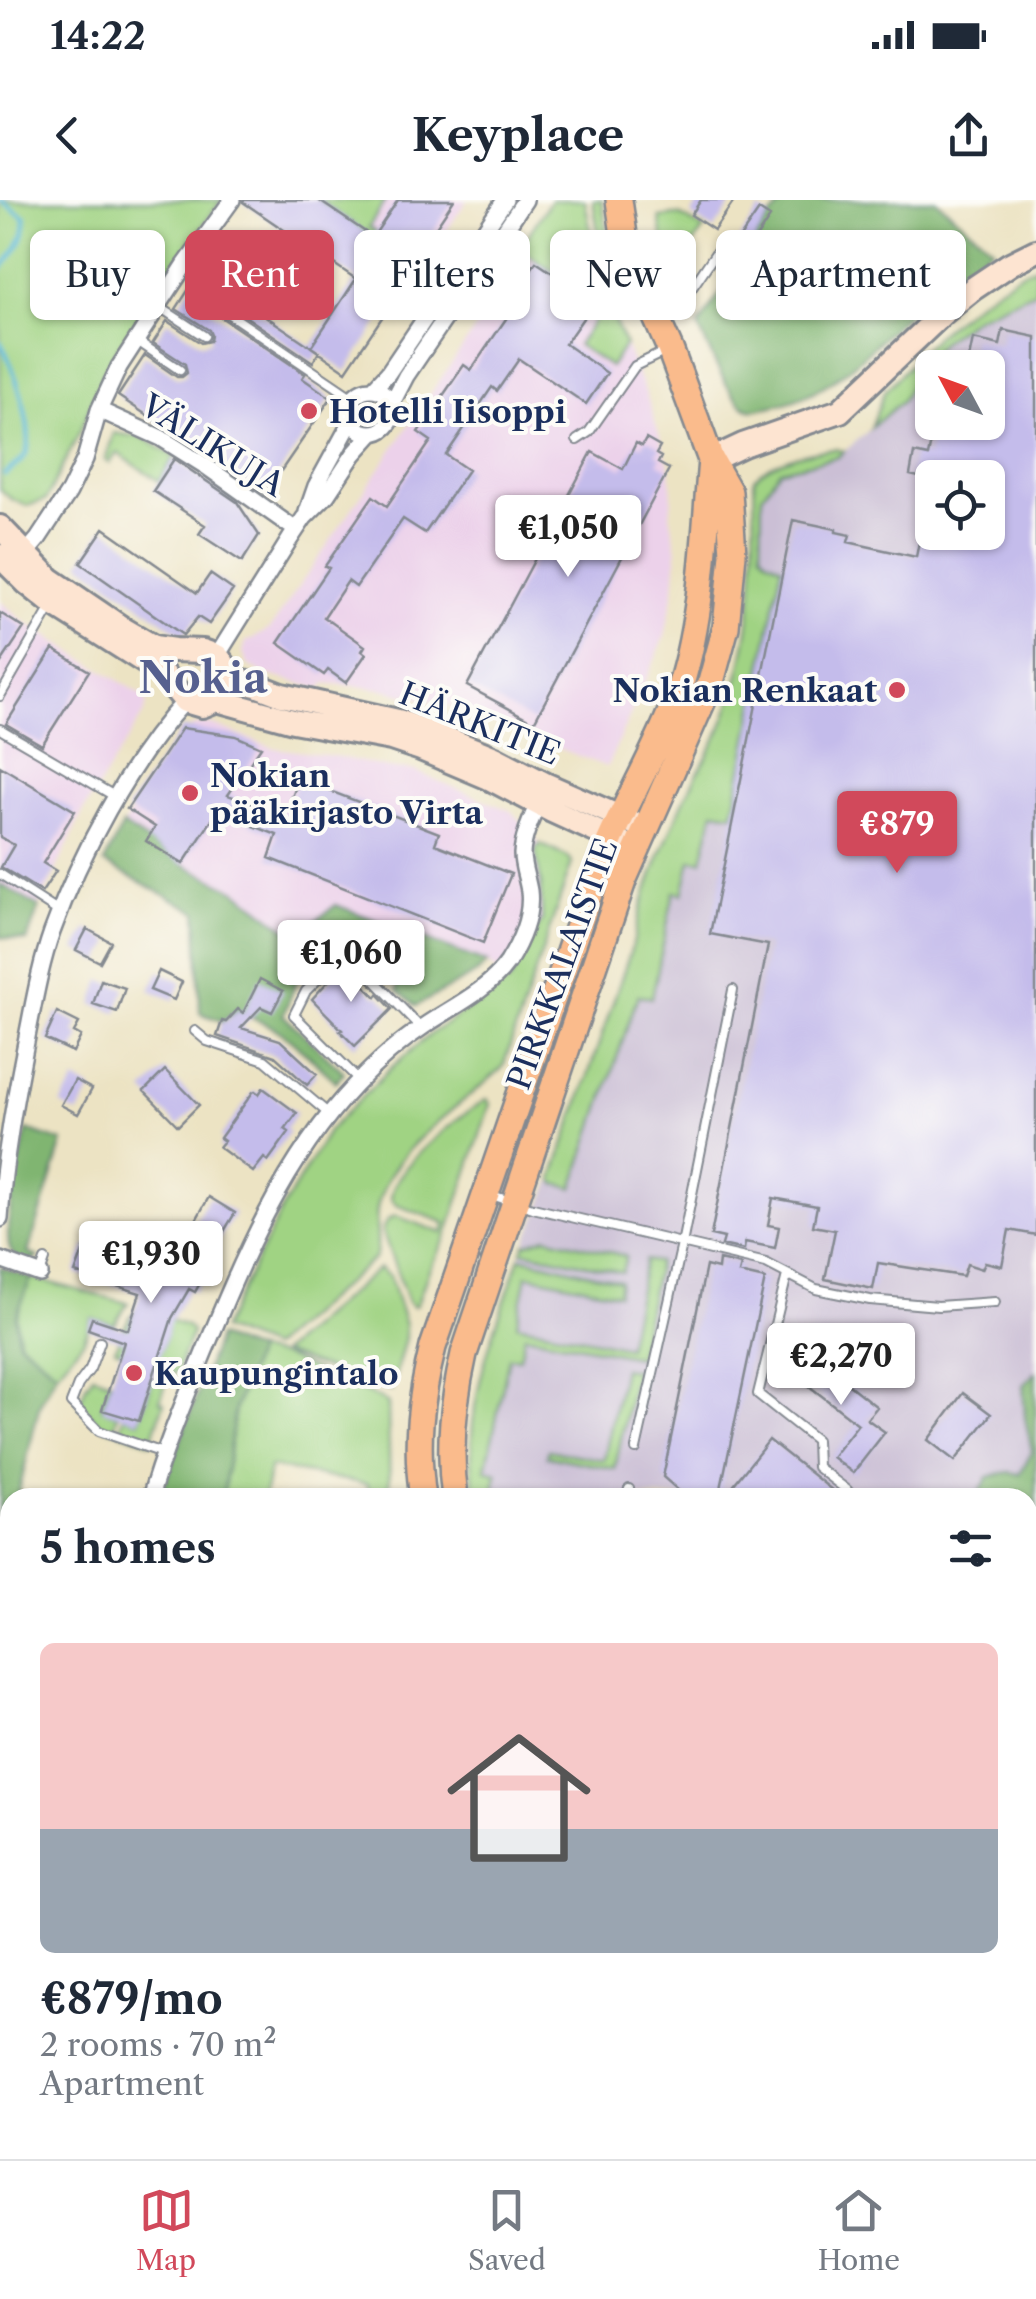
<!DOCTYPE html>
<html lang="en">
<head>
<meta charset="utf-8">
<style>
	:root { --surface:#fff; --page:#f2f2f3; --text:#1f2937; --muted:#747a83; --line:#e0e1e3; --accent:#d1495b }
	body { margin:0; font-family:"Libre Caslon Text",serif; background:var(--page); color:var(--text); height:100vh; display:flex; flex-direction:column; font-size:38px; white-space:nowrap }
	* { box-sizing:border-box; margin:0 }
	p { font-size:32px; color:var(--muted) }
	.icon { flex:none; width:55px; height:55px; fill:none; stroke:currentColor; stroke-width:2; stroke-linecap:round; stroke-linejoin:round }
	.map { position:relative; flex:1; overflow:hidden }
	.drawer { position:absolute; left:0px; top:1288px; width:1038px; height:672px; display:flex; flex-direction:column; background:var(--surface); border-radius:30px 30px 0 0; box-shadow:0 2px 8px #0004 }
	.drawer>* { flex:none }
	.hud { position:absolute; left:30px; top:30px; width:978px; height:90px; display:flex; gap:20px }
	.needle { width:65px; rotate:311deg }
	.buttons { position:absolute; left:915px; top:150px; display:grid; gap:20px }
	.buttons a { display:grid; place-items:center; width:90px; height:90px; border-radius:15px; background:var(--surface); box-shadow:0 2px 8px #0004; font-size:50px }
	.price { position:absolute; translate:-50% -85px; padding:0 22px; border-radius:10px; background:#fff; color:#222; font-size:32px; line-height:65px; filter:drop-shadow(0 2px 5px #0008) }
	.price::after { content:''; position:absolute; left:50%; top:60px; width:30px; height:22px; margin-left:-15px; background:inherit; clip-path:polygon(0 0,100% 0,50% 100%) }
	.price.selected { background:var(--accent); color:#fff }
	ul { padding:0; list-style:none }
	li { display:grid; align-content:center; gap:20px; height:530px; padding:0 40px }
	li span { display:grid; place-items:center; height:310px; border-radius:15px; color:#555 }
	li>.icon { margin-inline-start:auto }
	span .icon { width:180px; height:180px; fill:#fffc; stroke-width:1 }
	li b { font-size:42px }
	h2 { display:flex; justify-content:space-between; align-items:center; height:120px; padding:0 40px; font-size:42px }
	.pill { padding:0 35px; border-radius:15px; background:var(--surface); box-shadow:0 2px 8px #0004; font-size:35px; line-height:90px }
	.pill.selected { background:var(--accent); color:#fff }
	.status { display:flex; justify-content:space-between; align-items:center; height:70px; padding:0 50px; background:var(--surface); direction:ltr }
	.status svg { height:28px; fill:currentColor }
	header { display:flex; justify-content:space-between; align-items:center; height:130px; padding:0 40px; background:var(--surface); font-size:45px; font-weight:700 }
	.tab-bar { display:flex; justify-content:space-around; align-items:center; height:140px; border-top:2px solid var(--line); background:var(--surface); font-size:28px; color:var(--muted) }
	.tab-bar a { display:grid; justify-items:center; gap:5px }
	.tab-bar .selected { color:var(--accent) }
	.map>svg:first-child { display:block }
	.built { fill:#ecd1ea }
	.industrial { fill:#cbbfd5; fill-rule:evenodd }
	.green { fill:#a0d383; stroke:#5e8170; stroke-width:2.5 }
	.forest { fill:#80b571; stroke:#4e7268; stroke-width:2.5 }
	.water { fill:#54b6d2; stroke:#387298; stroke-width:2.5 }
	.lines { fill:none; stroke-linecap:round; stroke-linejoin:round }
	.stream { stroke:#54b6d2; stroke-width:5 }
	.building { fill:#c4bceb }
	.lane-casing { stroke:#848990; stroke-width:12 }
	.street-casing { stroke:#848990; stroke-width:20 }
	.secondary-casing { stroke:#848990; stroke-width:28 }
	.primary-casing { stroke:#848990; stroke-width:30 }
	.lane { stroke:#fff; stroke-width:8 }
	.street { stroke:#fff; stroke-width:15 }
	.secondary { stroke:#fde4d1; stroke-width:22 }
	.primary { stroke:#fabb8c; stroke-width:25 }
	.poi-dot { fill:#d1495b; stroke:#fdfcf7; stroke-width:4 }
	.labels { text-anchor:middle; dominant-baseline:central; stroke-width:8; stroke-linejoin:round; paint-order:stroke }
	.poi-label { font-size:32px; font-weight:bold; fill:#1b2f5e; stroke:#fdfcf7; text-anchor:start }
	.street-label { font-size:32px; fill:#1b2f5e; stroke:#fdfcf7 }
	.district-label { font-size:42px; font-weight:bold; fill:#56608f; stroke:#fdfcf7 }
</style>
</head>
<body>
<div class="status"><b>14:22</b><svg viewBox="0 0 49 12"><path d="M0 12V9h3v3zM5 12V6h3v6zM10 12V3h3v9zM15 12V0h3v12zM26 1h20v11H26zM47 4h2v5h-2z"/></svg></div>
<header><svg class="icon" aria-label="back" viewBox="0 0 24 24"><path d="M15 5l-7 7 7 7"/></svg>Keyplace<svg class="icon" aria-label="share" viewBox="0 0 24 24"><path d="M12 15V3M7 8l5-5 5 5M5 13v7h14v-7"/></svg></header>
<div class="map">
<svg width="1036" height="1959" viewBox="0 0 1036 1959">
	<rect width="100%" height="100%" fill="#fdfcf7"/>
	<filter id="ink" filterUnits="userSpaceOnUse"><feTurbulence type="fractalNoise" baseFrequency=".01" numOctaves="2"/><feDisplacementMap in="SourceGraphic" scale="20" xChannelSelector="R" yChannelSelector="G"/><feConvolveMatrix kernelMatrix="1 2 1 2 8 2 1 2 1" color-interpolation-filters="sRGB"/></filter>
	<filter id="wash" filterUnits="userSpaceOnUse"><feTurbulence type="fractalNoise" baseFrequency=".0048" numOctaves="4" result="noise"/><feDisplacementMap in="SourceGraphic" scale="40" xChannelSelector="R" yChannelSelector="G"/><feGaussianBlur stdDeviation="2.25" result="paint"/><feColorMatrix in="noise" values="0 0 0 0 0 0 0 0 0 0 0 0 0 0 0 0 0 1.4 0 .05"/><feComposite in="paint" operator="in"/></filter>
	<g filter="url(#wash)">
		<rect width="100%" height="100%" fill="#ece3c3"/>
		<path class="built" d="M318 0H467L421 70Z
			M526 54 594 101 602 91 607 103 577 145 610 167 625 145 645 191 670 268 672 297 670 314 677 351 674 391 665 436 607 567 453 507 383 489 325 483 320 489 262 473 247 464 243 452 246 442 270 429Z
			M0 401 26 423 142 495 147 503 144 513 84 610 39 707 0 684Z
			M202 524 212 525 274 548 339 557 393 569 412 570 511 611 540 644 535 650 541 684 542 720 510 781 487 763 336 705 297 736 238 692 183 664 123 625 179 540 192 527Z
			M505 1950H787L783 1959H491Z"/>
		<path class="industrial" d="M1036 91V1172L1023 1185 1025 1218 1032 1251 1020 1275 988 1277 976 1298 493 1297 497 1274 486 1270 510 1156 525 1135 637 1157 658 1062 645 1060 628 1147 517 1124 527 1075 617 1094 620 1082 520 1057 522 1051 621 1072 533 1040 525 1044 553 978 556 984 573 988 639 795 652 797 674 691 683 693 691 660 702 661 714 611 732 614 767 359 761 352 762 296 780 270 838 257 901 202 918 172 941 142 976 117ZM932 168H988V222H932ZM932 278H988V332H932Z"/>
		<path class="green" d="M0 0H222L174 65 117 151 104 172 80 231 46 300 27 306 11 299 0 289Z
			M318 0H386L369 27 393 44 390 49Z
			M551 0H585L602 91 595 101 522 50V44Z
			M593 0H602L612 61 631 118 624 116C605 79 599 41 593 0Z
			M674 15H679L704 29 675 69 686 85 679 90 667 61 659 18Z
			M1036 66V91L976 117 941 142 918 172 901 202 871 228 884 192 938 134 981 99 1019 74Z
			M607 103 625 145 610 167 577 145Z
			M114 233 142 237 175 257 159 281 117 253 110 263 105 260Z
			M835 249 844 251 838 257 780 270 762 296 761 352 767 359 782 366 733 614 714 611 702 661 691 660 683 694 674 692 652 798 638 795 573 988 556 984 553 978 633 744C642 693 665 642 687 594 698 571 712 550 722 526 755 445 756 364 754 278 772 260 809 251 835 249Z
			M540 644 568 657 572 663 503 867C460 908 394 943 378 1004 373 1023 381 1042 375 1058L271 1148 222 1129 283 1007 329 930 393 866 432 833 510 781 542 720 541 684 535 650Z
			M487 899 490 904 447 1036 429 1070 417 1104 413 1107 408 1102 382 1031C385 1022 387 1019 396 1016L443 1033 446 1023 396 1005 391 998C393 966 460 916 487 899Z
			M546 1037 626 1056 622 1072 522 1051 525 1044Z
			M520 1057 620 1081 618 1094 527 1075 517 1124 627 1147 645 1060 658 1062 638 1157 525 1135 520 1158 509 1157 486 1270 497 1273 493 1297H476C459 1212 493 1136 520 1057Z
			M379 1068 390 1077 405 1125V1138L391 1191 281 1153Z
			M31 1078 128 1103 114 1125 92 1118 84 1140 57 1172 19 1141 16 1118Z
			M136 1108 187 1126 192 1132 176 1174 156 1167 168 1128 121 1151 115 1149 121 1133Z
			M256 1151 285 1157 379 1198 388 1204 390 1297H370L367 1284 270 1267 264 1297 223 1298 235 1208Z
			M623 1168 635 1170 615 1269 547 1256 548 1250 604 1260Z
			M93 1175 111 1181 102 1209 118 1215 113 1230 102 1226 79 1204 86 1185Z
			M153 1179 166 1184 160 1201 164 1203 151 1243 119 1232 124 1216 139 1221Z
			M84 1950H201L190 1959H83Z"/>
		<path class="forest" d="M787 0H936L993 48C969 64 946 79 924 98 875 142 838 195 768 207 761 208 752 212 745 207 728 197 708 146 698 127L770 17Z
			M123 625 183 664 238 692 296 736 336 705 487 763 477 773 416 806 397 791 398 781C394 775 390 767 385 761 366 742 327 730 308 757 298 772 291 798 283 815L344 872 336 882C316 864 297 842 274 828 260 820 251 820 238 809L222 821 200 813 197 712 104 663Z
			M0 684 39 707 27 741 0 737Z
			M27 930 63 942 28 1053 38 1057 29 1063C20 1060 14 1058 10 1049 2 1027 21 955 27 930Z
			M0 1067 31 1078 16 1117 18 1141 57 1172 40 1204 18 1295 24 1297 10 1298V1348L0 1351Z
			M218 1137 256 1151 235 1208 223 1297 159 1298Z
			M1036 1172V1633L1028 1649V1532L1034 1523 1028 1496 1031 1460 1028 1450V1298H976L988 1277 1009 1272 1020 1274 1032 1251 1025 1218 1023 1185Z
			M0 1384 10 1408V1634L0 1658Z
			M0 1752 10 1753V1950H46L44 1959H0Z"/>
		<path class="water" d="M1036 1633V1847L1028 1857V1649Z
			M336 1950H505L499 1956 491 1959H323Z
			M787 1950H957L954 1959H783Z"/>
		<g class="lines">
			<path class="stream" d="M0 70C14 53 26 40 25 17L0 0
				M0 142C13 164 34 225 27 251 24 261 13 267 5 274
				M0 1952 3 1959"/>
		</g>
		<g id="blocks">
			<path class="building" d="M243 0H318L373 37 398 0H454L411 64 416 67 346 171 311 147 356 79 243 2Z
				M701 0H735L714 30 691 15Z
				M759 10 770 17 737 66 726 58Z
				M536 62 595 101 565 144 607 173 586 204 519 159 497 191 492 187 446 255 468 270 425 333 403 319 356 387 348 381 324 417 365 446 362 451 366 454 346 483 328 470 324 475 278 443 329 368 325 366 373 296 387 306 431 241 418 232 464 165 471 170 512 110 506 106Z
				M200 72 319 152 313 162 208 91 202 90 197 94V99L200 103 305 174 302 178 331 198 265 294 118 196 145 155 177 177H182L187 173 185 164 153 143 167 121 201 143 210 141 211 135 209 130 176 109Z
				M1003 130 1036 137V1035L1009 1030 1002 1066 985 1062 982 1069 967 1064 963 1076 878 1063 873 1089 825 1079 835 1030 813 1026 817 1006 773 998 768 1025 779 1027 775 1048 745 1042 744 1050 722 1045 724 1038 711 1035 768 745 710 734 793 320 836 329V332L850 335 848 342 916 357 926 306H932V332H988V278H932V280L910 275 914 253 928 256 935 222H988V168H967L973 139 1000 145Z
				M646 239 660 247 656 254 661 257 658 263 669 269 534 522 467 486 592 252 623 269 636 243 642 246Z
				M174 259 237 302 259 335 242 362 199 334 205 325 153 291Z
				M104 328 197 393 210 374 233 390 209 424 198 417 183 435 80 363Z
				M0 413 24 428 0 464Z
				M53 449 89 471 42 545 6 524Z
				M182 528 236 536 261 547 228 595 284 617 299 579 439 633 435 644 511 674 483 743 269 658 277 635 249 624 252 618 221 606 183 664 146 641 155 627 127 609Z
				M0 566 75 611 43 663 56 671 42 692 1 667 14 645 0 637Z
				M87 729 111 742 100 762 76 750Z
				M344 764 376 797 378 794 392 809 355 846 340 831 342 830 312 799Z
				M159 771 182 782 174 800 150 790Z
				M260 779 283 791 272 812 261 807 241 828 280 840 317 874 307 885 275 856 217 836 222 821 226 822 238 809 243 813Z
				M101 780 125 788 117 812 93 804Z
				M57 812 79 823 74 832 81 836 73 852 45 839Z
				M165 870 199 905 178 926 144 891Z
				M75 880 92 889 78 914 61 905Z
				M263 888 297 913 285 929 289 932 268 961 264 958 253 972 219 947 224 941 220 938 253 892 255 891 259 894Z
				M209 997 235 1013 199 1073 204 1076 195 1092 189 1089 172 1118 139 1221 102 1210 124 1142 88 1129 92 1118 128 1130 140 1093 75 1073 85 1046 166 1073Z
				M719 1060 741 1065 739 1073 765 1079 719 1298H687L663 1277 706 1066 718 1069Z
				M803 1149 877 1207 867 1219 885 1232 853 1273 832 1257 858 1224 787 1169Z
				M963 1193 991 1214 955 1261 928 1240Z
				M769 1240 842 1298H723Z"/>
		</g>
	</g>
	<g filter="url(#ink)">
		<use href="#blocks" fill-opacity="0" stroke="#848990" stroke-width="2.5"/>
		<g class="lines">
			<g class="lane-casing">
				<path id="lane" d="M204 97 353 198
					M158 106 204 136
					M661 114 681 104 719 48
					M136 140 180 170
					M577 240 589 232 635 166 666 151
					M0 496 50 409
					M0 529 116 597
					M0 674 59 712
					M195 831 207 841 265 860 329 914
					M358 879 294 815 306 791 343 754H349L421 828
					M491 995 533 1008 766 1063 816 1089 870 1100 938 1106 995 1102
					M40 1074 45 1060
					M787 1075 758 1194 816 1240 817 1267 847 1290 852 1298
					M100 1142 90 1169 78 1185 71 1203 99 1231 163 1253
					M636 1249 682 1044 733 790
					M626 1298 629 1289
					M1028 1876 1036 1865
					M524 1958 556 1953 606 1959
					M78 1959V1950
					M208 1959 219 1950
					M971 1959 976 1950"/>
			</g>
			<g class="street-casing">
				<path id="street" d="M349 211a22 22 0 1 1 44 0a22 22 0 1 1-44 0Z
					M373 189 388 173 505 0
					M392 203 406 176 525 0
					M99 210 161 238 207 267 296 330
					M307 312 316 286 351 222
					M20 360 38 339 69 292 85 259 99 210 119 167 185 65 232 0
					M217 456 290 339 304 318 327 295 354 254 372 234
					M0 1019C4 957 15 898 27 837 34 802 40 766 52 732 80 654 129 562 185 501
					M0 1060 40 1074
					M150 1298C164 1249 184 1202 203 1155 242 1060 283 961 355 885 376 863 398 843 424 826 452 807 488 791 508 762 521 741 532 716 529 691 527 678 522 666 522 654 523 634 534 614 541 596
					M0 1727 10 1691"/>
			</g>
			<g class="secondary-casing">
				<path id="secondary" d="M711 260 743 245 840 211 942 114 974 88 1010 64 1036 51
					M0 327 50 379 125 430 154 447 174 450 203 451 217 456 223 463 227 470 228 478 223 494 217 500 202 506 185 501 162 473 53 404 27 383 0 356
					M228 478 256 485 282 495 398 521 430 532 495 558 545 584 638 625
					M217 500 293 521 391 539 421 549 487 577 552 611 637 650
					M0 1695 10 1697
					M0 1731 10 1732"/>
			</g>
			<g class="primary-casing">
				<path id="primary" d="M423 1298C415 1244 420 1199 433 1147L597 671C620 611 655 556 677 496 703 421 704 338 711 260
					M455 1298C448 1248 453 1202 464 1154L623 681 711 482 726 427 733 354 729 292 711 260 670 149 638 77 624 35 619 0
					M1028 1895 1036 1903
					M1028 1923 1036 1932"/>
			</g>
			<use href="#lane" class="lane"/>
			<use href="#street" class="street"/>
			<use href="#secondary" class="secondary"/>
			<use href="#primary" class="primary"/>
		</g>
	</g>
	<g class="poi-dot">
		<circle cx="309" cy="211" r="10"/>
		<circle cx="897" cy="490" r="10"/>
		<circle cx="190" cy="593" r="10"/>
		<circle cx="134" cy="1173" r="10"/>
	</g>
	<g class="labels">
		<g class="poi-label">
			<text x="329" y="211">Hotelli Iisoppi</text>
			<text x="877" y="490" text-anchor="end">Nokian Renkaat</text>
			<text x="210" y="575">Nokian<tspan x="210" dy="37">pääkirjasto Virta</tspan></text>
			<text x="154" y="1173">Kaupungintalo</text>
		</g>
		<g class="street-label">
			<text transform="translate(213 245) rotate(32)">VÄLIKUJA</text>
			<text transform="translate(480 523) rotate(22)">HÄRKITIE</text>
			<text transform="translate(562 764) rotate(-70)">PIRKKALAISTIE</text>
		</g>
		<g class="district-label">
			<text x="203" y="478">Nokia</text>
		</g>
	</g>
</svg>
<div class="buttons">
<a><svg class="needle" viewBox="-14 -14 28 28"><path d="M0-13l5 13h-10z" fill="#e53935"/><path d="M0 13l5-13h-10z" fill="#747a83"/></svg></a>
<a><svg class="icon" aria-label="locate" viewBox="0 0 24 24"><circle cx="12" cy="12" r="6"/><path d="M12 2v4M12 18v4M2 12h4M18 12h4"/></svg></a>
</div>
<b class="price" style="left:568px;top:380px">€1,050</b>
<b class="price selected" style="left:897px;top:676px">€879</b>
<b class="price" style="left:351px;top:805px">€1,060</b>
<b class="price" style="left:151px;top:1106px">€1,930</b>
<b class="price" style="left:841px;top:1208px">€2,270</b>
<div class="hud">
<a class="pill">Buy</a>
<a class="pill selected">Rent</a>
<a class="pill">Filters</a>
<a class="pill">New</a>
<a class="pill">Apartment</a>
</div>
<section class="drawer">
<h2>5 homes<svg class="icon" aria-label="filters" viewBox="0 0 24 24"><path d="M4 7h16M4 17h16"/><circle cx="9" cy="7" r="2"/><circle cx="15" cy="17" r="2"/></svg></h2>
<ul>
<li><span style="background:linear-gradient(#f6c9c9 60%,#9aa5b1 0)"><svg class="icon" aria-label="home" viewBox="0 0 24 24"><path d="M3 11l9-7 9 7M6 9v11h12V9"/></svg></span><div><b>€879/mo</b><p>2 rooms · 70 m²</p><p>Apartment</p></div></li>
</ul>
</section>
</div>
<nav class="tab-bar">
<a class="selected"><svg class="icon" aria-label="map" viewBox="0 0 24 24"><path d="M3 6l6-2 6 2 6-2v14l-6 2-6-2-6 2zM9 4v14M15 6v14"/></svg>Map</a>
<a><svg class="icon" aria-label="saved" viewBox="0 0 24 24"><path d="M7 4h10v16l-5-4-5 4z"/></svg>Saved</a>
<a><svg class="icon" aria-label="home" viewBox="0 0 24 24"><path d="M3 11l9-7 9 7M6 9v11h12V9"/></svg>Home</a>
</nav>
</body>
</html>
